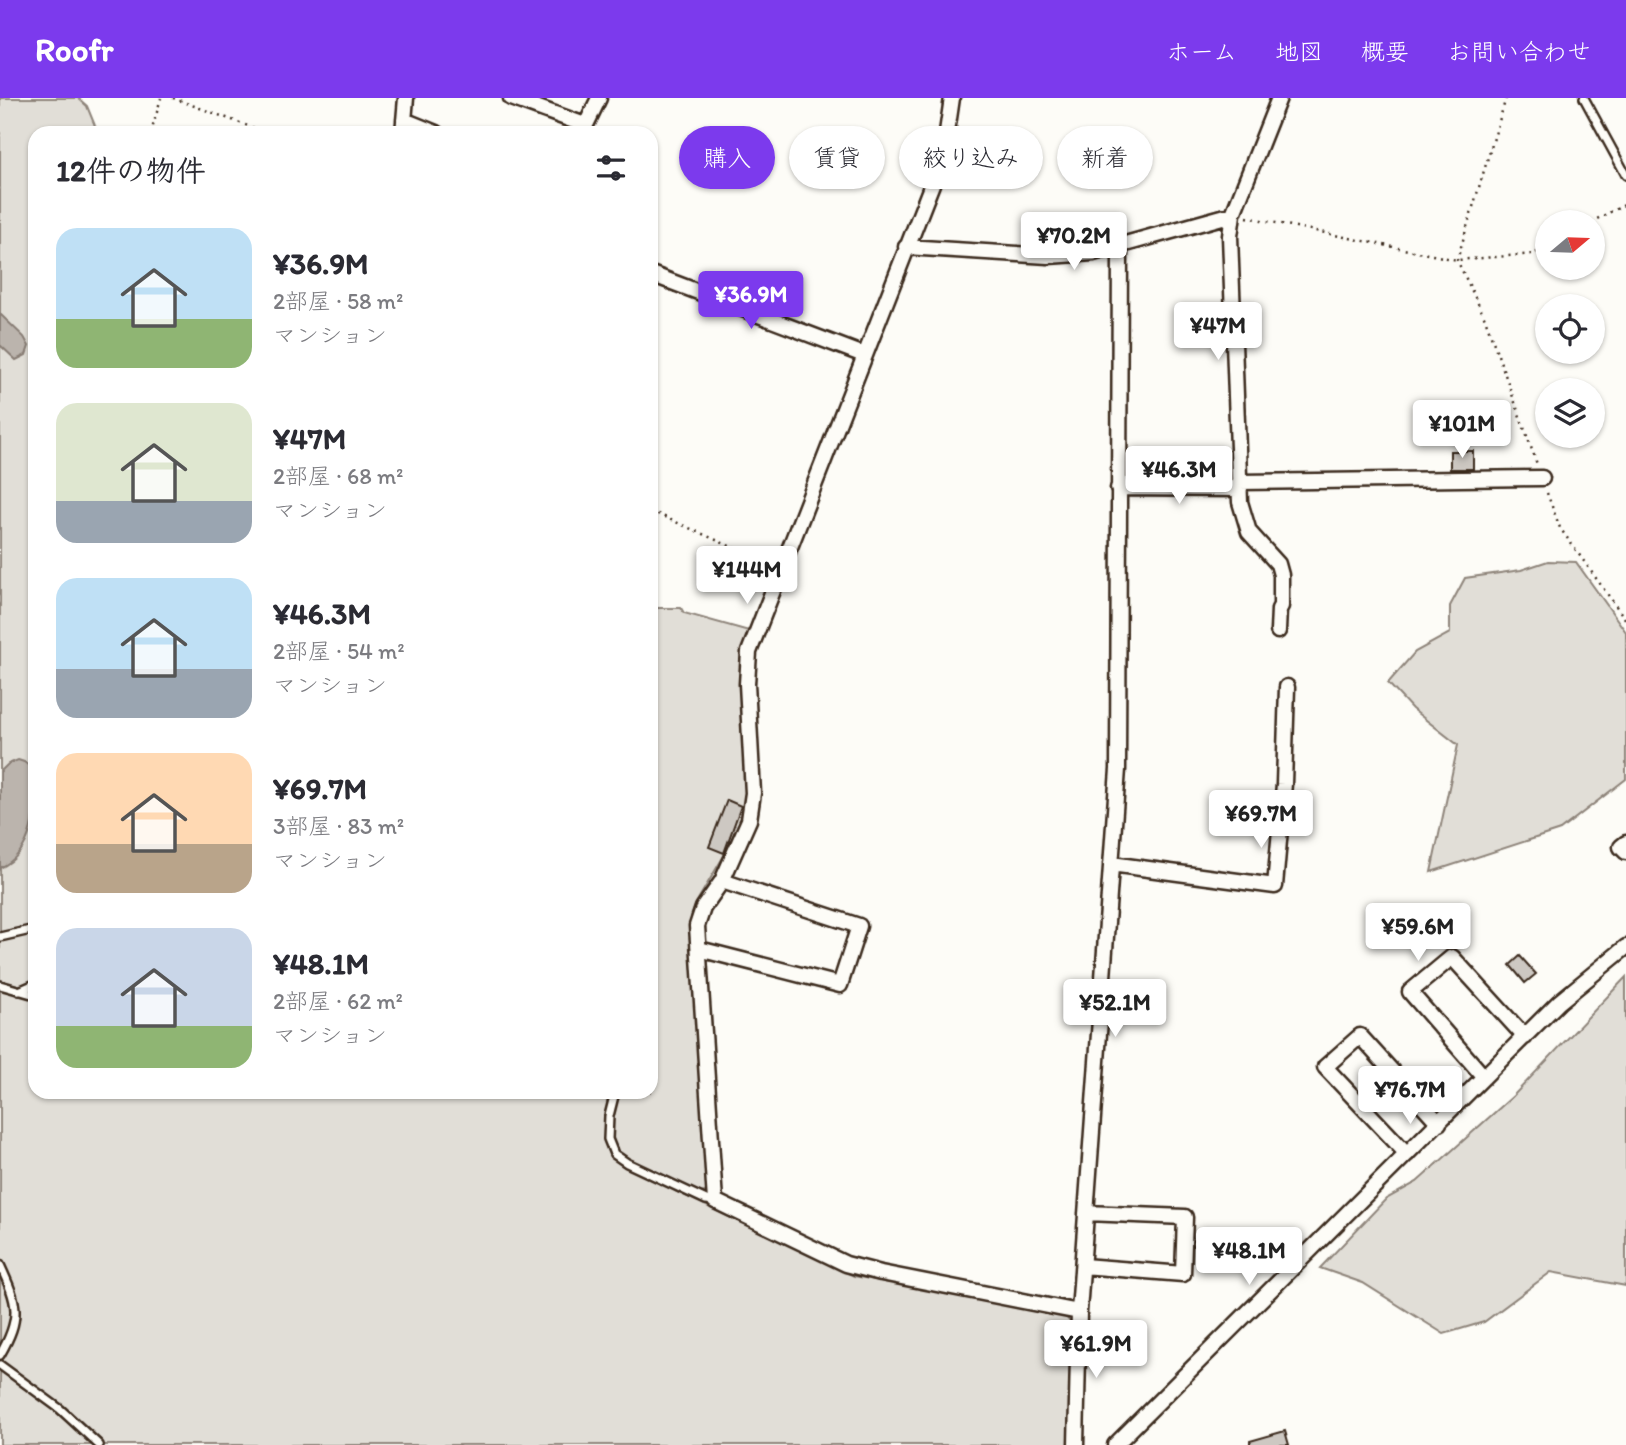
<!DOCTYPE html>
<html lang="ja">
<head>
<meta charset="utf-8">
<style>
	:root { --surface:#fff; --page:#f2f2f3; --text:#2b2b33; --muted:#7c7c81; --accent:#7c3aed }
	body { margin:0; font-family:Itim,"Klee One",sans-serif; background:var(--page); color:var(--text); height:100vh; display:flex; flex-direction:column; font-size:26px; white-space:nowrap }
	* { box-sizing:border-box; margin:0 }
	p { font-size:23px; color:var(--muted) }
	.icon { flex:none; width:38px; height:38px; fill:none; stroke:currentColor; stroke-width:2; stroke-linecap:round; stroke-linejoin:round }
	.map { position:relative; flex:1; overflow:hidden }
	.sheet { position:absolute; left:28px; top:28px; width:630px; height:973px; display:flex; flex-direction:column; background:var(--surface); border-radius:21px; box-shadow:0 2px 5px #0004 }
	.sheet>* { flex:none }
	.top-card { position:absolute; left:679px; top:28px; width:665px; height:63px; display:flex; gap:14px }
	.needle { width:46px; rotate:71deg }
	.tools { position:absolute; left:1535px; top:112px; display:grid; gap:14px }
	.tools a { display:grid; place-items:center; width:70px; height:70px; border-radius:50%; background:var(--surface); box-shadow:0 2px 5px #0004; font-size:35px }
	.price { position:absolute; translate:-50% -60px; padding:0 16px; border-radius:7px; background:#fff; color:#222; font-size:23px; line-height:46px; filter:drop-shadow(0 2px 4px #0008) }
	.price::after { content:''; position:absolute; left:50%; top:42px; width:21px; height:16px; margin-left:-10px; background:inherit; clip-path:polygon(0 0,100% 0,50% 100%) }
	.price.active { background:var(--accent); color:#fff }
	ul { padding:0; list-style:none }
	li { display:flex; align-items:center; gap:21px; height:175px; padding:0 28px }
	li span { display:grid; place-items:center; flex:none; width:196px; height:140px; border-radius:21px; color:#555 }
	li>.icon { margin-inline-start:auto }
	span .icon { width:84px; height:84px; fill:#fffc; stroke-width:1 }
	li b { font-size:30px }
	h2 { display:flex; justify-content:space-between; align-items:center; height:84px; padding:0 28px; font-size:30px }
	.chip { padding:0 24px; border-radius:32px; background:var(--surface); box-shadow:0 2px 5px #0004; font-size:24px; line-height:63px }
	.chip.active { background:var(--accent); color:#fff }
	header { display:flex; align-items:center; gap:42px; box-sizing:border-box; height:98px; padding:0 35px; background:var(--accent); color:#fff }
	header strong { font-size:33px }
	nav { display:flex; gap:38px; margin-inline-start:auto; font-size:24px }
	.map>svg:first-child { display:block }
	.green { fill:#e1ded7; stroke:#8e847a; stroke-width:2 }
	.water { fill:#bbb4ad; stroke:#887d74; stroke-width:2 }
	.building { fill:#cdc8c2; stroke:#3b2a1e; stroke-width:2 }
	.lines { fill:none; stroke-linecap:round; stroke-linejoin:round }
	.lane-casing { stroke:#3b2a1e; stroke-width:12 }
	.street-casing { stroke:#3b2a1e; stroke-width:19 }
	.path { stroke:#3b2a1e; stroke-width:2.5; stroke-dasharray:2 5; stroke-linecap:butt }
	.lane { stroke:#fdfcf7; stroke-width:7 }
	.street { stroke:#fdfcf7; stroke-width:14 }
</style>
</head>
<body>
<header>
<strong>Roofr</strong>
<nav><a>ホーム</a><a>地図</a><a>概要</a><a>お問い合わせ</a></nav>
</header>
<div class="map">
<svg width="1626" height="1347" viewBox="0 0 1626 1347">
	<rect width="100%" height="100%" fill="#fdfcf7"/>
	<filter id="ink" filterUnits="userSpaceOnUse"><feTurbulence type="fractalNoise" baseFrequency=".0143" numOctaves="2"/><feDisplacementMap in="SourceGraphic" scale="14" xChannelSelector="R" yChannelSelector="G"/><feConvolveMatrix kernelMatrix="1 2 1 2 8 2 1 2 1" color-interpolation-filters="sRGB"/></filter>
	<g filter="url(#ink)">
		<path class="green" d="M0 0H78L87 8 98 35H35V994H651V510H681L684 515 749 533 754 665 741 729 696 805 691 819 708 1090 705 1094 699 1095 678 1086 675 1093 854 1178 1065 1218 1072 1226 1070 1347H0Z
			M1548 463 1576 464 1626 534V681L1560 732 1431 774 1458 647 1412 611 1388 585 1415 554 1450 535V508L1465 480 1521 472Z
			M1626 879V1188L1551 1174 1484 1224 1444 1236 1363 1185 1320 1170 1386 1101 1417 1084 1513 998Z"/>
		<path class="water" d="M0 216 24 239 29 248 26 257 16 262 0 247Z
			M18 662 24 664 35 672C35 707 37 753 0 770V674L8 666Z"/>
		<path class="building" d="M1450 353H1473V371H1450Z
			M727 702 741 708 724 755 709 749Z
			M1520 858 1536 876 1525 885 1510 867Z
			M1285 1333 1289 1347H1250V1343Z"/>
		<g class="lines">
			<g class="lane-casing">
				<path id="lane" d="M1584 0 1626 77
					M0 839 35 831
					M0 887 35 897
					M19 893 35 886
					M615 994 609 1018 608 1041 614 1056 627 1065 706 1102 715 1103
					M0 1167C18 1206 22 1219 0 1257
					M0 1267 60 1311 99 1347"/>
			</g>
			<g class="street-casing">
				<path id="street" d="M511 0 585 27
					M952 0 945 48 932 86 749 554 747 586 753 695 749 722 722 783 703 810 697 828 715 1103 846 1166 881 1175 1079 1214
					M404 22 436 35
					M583 33 599 0
					M403 35 406 0
					M906 149 1048 158 1093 155 1233 116
					M651 176 864 257
					M1239 384 1542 380
					M1118 390 1240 391
					M1278 533 1279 511 1281 508V477L1278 466 1249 434 1240 404 1230 138 1233 116 1279 0
					M1626 745 1621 749 1626 754
					M1111 766 1275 788 1284 686 1287 589
					M699 851 840 887 859 828 722 783
					M1484 979 1410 894 1452 859 1525 939
					M1407 1056 1325 969 1360 938 1439 1025
					M1083 1168 1183 1176 1185 1119 1086 1115
					M1076 1347 1079 1214 1118 671 1120 149
					M1115 1347 1559 904 1626 849"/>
			</g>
			<path class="path" d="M173 0 267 35
				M1506 0 1457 162 1484 218 1537 366
				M151 35 161 0
				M1247 119 1457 162 1534 156 1547 148
				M1591 124 1626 106
				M1547 395 1560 430 1626 522
				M651 413 768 465"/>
			<use href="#lane" class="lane"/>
			<use href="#street" class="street"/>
		</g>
	</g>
</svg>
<div class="tools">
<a><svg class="needle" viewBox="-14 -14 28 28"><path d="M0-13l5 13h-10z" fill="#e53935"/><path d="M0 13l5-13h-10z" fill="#7c7c81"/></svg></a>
<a><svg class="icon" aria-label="locate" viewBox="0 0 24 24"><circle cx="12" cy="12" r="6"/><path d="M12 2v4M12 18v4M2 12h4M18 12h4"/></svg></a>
<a><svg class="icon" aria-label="layers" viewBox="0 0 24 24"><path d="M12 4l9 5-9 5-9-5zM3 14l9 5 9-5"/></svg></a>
</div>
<b class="price" style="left:1074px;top:174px">¥70.2M</b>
<b class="price active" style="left:751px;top:233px">¥36.9M</b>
<b class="price" style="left:1218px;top:264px">¥47M</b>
<b class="price" style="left:1462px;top:362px">¥101M</b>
<b class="price" style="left:1179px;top:408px">¥46.3M</b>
<b class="price" style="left:747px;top:508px">¥144M</b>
<b class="price" style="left:1261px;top:752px">¥69.7M</b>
<b class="price" style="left:1418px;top:865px">¥59.6M</b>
<b class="price" style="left:1115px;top:941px">¥52.1M</b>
<b class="price" style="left:1410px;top:1028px">¥76.7M</b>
<b class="price" style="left:1249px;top:1189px">¥48.1M</b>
<b class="price" style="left:1096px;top:1282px">¥61.9M</b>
<div class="top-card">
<a class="chip active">購入</a>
<a class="chip">賃貸</a>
<a class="chip">絞り込み</a>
<a class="chip">新着</a>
</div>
<section class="sheet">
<h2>12件の物件<svg class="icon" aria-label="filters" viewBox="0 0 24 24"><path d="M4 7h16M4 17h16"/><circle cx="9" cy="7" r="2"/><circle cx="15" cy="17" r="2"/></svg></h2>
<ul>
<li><span style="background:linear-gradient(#bfe0f5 65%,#8fb573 0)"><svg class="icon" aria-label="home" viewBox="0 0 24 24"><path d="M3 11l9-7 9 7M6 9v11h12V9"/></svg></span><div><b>¥36.9M</b><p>2部屋 · 58 m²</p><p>マンション</p></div></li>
<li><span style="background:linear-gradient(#dfe7d0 70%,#9aa5b1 0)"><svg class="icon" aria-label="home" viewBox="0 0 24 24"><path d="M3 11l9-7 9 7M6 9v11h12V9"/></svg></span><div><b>¥47M</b><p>2部屋 · 68 m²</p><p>マンション</p></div></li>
<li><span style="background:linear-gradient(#bfe0f5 65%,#9aa5b1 0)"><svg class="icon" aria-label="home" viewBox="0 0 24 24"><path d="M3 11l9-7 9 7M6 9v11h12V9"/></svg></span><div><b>¥46.3M</b><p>2部屋 · 54 m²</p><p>マンション</p></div></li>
<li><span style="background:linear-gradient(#ffd9b3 65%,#b9a48a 0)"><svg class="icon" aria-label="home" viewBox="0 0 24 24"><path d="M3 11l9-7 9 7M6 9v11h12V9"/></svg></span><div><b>¥69.7M</b><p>3部屋 · 83 m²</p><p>マンション</p></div></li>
<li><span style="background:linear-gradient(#c9d6e8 70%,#8fb573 0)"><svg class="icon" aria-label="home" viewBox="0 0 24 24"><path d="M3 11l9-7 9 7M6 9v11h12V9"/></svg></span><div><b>¥48.1M</b><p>2部屋 · 62 m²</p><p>マンション</p></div></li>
</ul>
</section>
</div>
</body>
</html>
